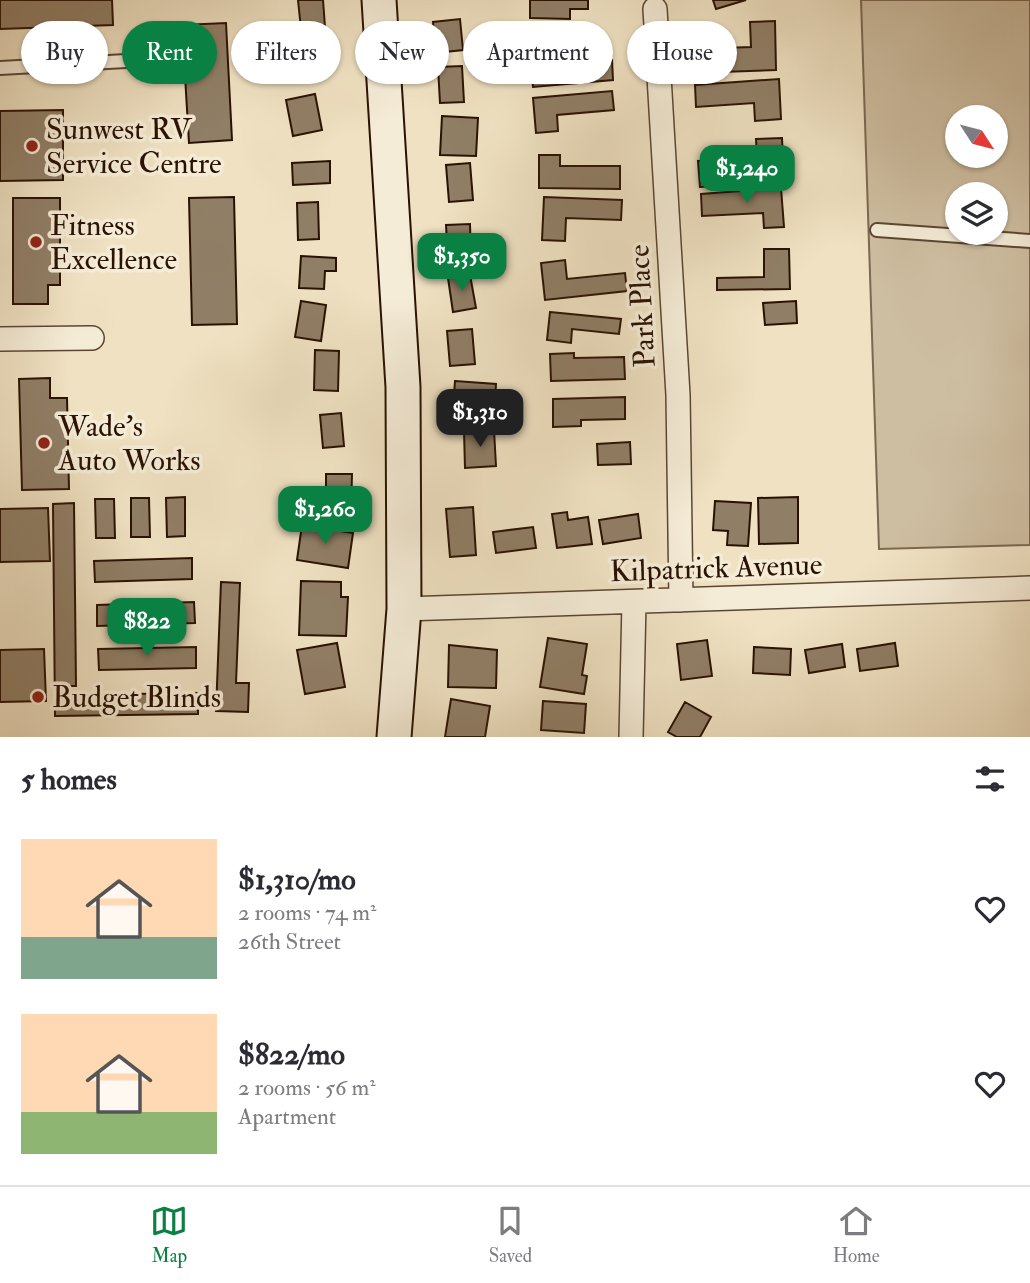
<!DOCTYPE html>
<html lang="en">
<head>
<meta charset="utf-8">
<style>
	:root { --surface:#fff; --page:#f2f2f3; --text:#2b2b33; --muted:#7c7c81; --line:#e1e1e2; --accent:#0b8043 }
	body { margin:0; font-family:"IM FELL Double Pica",serif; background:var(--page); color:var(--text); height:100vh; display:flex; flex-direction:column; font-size:26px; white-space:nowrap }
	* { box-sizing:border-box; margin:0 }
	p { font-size:23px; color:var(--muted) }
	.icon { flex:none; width:38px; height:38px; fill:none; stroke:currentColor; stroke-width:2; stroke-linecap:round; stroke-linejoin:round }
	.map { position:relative; height:737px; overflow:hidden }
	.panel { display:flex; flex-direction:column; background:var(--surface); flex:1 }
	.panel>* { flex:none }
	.hud { position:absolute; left:21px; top:21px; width:989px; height:63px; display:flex; gap:14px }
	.needle { width:46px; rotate:126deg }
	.fabs { position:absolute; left:945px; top:105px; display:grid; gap:14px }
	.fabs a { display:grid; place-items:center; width:63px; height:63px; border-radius:50%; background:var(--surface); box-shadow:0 2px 5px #0004; font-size:35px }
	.price { position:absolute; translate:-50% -60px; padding:0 16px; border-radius:14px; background:var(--accent); color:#fff; font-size:23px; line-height:46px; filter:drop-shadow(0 2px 4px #0008) }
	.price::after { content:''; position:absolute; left:50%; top:42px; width:21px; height:16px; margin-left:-10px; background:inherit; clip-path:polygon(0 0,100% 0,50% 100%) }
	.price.current { background:#222; color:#fff }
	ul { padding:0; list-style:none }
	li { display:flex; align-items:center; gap:21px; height:175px; padding:0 21px }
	li span { display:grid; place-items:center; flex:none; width:196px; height:140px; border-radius:0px; color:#555 }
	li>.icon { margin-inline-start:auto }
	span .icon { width:84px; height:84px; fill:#fffc; stroke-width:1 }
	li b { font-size:30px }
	h2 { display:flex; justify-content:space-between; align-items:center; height:84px; padding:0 21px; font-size:30px }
	.tag { padding:0 24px; border-radius:32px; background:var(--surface); box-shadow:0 2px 5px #0004; font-size:24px; line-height:63px }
	.tag.current { background:var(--accent); color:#fff }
	.menu { display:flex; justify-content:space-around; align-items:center; height:98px; border-top:2px solid var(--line); background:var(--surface); font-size:19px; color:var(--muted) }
	.menu a { display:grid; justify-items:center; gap:4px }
	.menu .current { color:var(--accent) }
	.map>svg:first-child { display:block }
	.green { fill:#cebea1; stroke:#7c6852; stroke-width:2; fill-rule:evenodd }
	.building { fill:#907e66; stroke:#2a1202; stroke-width:2 }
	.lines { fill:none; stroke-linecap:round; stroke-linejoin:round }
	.lane-casing { stroke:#5b4632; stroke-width:16 }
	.street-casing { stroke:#5b4632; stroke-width:26 }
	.secondary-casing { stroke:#2a1202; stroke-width:37 }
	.lane { stroke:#f5ecd7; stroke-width:12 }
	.street { stroke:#f5ecd7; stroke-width:23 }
	.secondary { stroke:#f5ecd7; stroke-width:33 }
	.poi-dot { fill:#8f2418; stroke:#f5ecd7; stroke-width:2.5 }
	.labels { text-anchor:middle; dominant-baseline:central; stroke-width:7; stroke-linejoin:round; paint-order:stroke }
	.poi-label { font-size:30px; fill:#2a1202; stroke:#f5ecd7; text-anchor:start }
	.street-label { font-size:30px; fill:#2a1202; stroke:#f5ecd7 }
</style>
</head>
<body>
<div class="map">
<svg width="1030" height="737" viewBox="0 0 1030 737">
	<rect width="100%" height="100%" fill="#efe1c2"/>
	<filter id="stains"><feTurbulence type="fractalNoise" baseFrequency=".00286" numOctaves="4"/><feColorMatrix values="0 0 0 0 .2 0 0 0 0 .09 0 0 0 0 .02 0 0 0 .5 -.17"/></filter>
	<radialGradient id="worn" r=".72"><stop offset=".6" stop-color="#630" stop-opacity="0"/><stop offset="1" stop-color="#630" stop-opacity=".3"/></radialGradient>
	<path class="green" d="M861 0H1030V545L879 549ZM957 117H996V156H957ZM957 194H996V233H957Z"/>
	<path class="building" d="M0 0H112L113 25 0 29Z
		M298 0H323L325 27 301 29Z
		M530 0H588V9H570V19L530 18Z
		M713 0H746L716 9Z
		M460 19 463 50 436 53 433 22Z
		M775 21 776 70 693 73 692 49 751 47 750 22Z
		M226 23 232 140 189 143 182 25Z
		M553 47 555 65 612 60 613 80 533 87 530 49Z
		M306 51 308 73 270 77 267 55Z
		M462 66 464 102 440 103 438 67Z
		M779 79 781 119 755 121 754 103 696 107 695 85Z
		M612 91 614 110 557 115 558 131 536 133 533 98Z
		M315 94 322 130 293 136 286 100Z
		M63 110V180L0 181V111Z
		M442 116 478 118 476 156 440 155Z
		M782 138 784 183 700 187 698 161 757 158 756 139Z
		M539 155H560V166H620V189L539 188Z
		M330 161V183L293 185 292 163Z
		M470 163 473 200 449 202 446 165Z
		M781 188 784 227 764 228 763 213 702 216 701 194Z
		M234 197 237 324 192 325 189 198Z
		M544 197 622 200 621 220 566 218 565 241 542 240Z
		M13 198H60V285H48V304H13Z
		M318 202 319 239 298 240 297 203Z
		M470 224 471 258 448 259 446 225Z
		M764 249H789L790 289 717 290V278L764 277Z
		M301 256 336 258V271H325L324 289 299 288Z
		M565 260 567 279 625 273 627 291 545 300 541 263Z
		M470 275 476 308 453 312 448 278Z
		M301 301 326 305 321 341 295 337Z
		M796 301 797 323 765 325 763 303Z
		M550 312 621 319 619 334 572 329 571 343 547 340Z
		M472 329 475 364 450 366 447 331Z
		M315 350 339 351 338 391 314 390Z
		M574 353V358L624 357 625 379 551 381 550 354Z
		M50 378V398H67L69 489 22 490 19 379Z
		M455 381 496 384 494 418 470 417 472 396 454 395Z
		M625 397V419L581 420V426L553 427V399Z
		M341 413 344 446 323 448 320 415Z
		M494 430 496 466 465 468 464 431Z
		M630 442 631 464 598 465 597 444Z
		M326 474H352L351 512H326Z
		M185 497V536L167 537 166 498Z
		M798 497V543L759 544 758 498Z
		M131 498H149L150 537H131Z
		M95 499H114L115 538H96Z
		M715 501 751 503 748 546 727 545 728 531 713 530Z
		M74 503 76 686H62V695L198 693V714L55 716 53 504Z
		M473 507 476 555 450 557 446 509Z
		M48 508 50 561 0 562V509Z
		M567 512 568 520 588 517 592 544 557 548 552 514Z
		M638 514 641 538 603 544 599 520Z
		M302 525 353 533 348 568 297 560Z
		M533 527 536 548 496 553 493 532Z
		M192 558V579L95 582 94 561Z
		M301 581 341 582V597H348L346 636 299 635Z
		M221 582 240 583 236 683H249L248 712 216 711Z
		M194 602 195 623 97 626V605Z
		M548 638 587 644 582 675 587 676 584 694 540 687Z
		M707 640 712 676 681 680 677 644Z
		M337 643 345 687 305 694 297 650Z
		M895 643 898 666 860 671 857 649Z
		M842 644 845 667 809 673 805 650Z
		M449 645 497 650 496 688 448 687Z
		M196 647V668L99 670 98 649Z
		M754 647 791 649 790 675 753 673Z
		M44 649 46 701 0 702V650Z
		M451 699 490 706 485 737H445Z
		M543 701 586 704 584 733 541 730Z
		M685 702 711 717 700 737H677L668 732Z"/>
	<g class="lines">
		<g class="lane-casing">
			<path id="lane" d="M0 68 162 59
				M877 230 1030 241"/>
		</g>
		<g class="street-casing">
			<path id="street" d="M655 9 678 395 681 600
				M0 339 92 338
				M404 609 1030 588
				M631 737 634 602"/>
		</g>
		<g class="secondary-casing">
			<path id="secondary" d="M379 0 403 387 404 609 394 737"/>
		</g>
		<use href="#lane" class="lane"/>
		<use href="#street" class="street"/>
		<use href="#secondary" class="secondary"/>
	</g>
	<g class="poi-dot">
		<circle cx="32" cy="146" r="7"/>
		<circle cx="36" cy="242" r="7"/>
		<circle cx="44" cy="443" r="7"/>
		<circle cx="38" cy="697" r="7"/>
	</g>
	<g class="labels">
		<g class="poi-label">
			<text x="46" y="129">Sunwest RV<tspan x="46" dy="34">Service Centre</tspan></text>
			<text x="50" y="225">Fitness<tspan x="50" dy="34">Excellence</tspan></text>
			<text x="58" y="426">Wade's<tspan x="58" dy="34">Auto Works</tspan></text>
			<text x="52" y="697">Budget Blinds</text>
		</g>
		<g class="street-label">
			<text transform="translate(642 306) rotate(-93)">Park Place</text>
			<text transform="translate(716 568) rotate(-2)">Kilpatrick Avenue</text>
		</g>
	</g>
	<rect width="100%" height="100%" filter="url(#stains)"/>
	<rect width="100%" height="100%" fill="url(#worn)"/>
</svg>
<div class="fabs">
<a><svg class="needle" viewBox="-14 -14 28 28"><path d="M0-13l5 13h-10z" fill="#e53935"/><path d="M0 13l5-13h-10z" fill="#7c7c81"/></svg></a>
<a><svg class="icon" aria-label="layers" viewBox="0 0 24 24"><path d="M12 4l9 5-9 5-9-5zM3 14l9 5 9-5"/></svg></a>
</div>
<b class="price" style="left:747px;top:205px">$1,240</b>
<b class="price" style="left:462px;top:293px">$1,350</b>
<b class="price current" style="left:480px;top:449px">$1,310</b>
<b class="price" style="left:325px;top:546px">$1,260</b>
<b class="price" style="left:147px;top:658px">$822</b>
<div class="hud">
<a class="tag">Buy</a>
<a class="tag current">Rent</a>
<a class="tag">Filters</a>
<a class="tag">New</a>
<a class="tag">Apartment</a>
<a class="tag">House</a>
</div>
</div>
<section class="panel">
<h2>5 homes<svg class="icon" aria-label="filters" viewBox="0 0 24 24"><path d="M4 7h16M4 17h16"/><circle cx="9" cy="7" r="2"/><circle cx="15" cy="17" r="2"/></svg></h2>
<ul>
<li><span style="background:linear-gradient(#ffd9b3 70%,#7fa58c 0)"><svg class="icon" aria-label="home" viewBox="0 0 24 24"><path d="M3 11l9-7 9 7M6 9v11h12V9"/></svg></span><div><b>$1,310/mo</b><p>2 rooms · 74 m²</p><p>26th Street</p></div><svg class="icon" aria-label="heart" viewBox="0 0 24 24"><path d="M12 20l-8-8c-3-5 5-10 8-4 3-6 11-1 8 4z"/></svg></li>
<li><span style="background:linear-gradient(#ffd9b3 70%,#8fb573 0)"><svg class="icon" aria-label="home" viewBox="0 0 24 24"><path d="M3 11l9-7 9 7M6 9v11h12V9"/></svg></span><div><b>$822/mo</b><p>2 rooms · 56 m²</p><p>Apartment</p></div><svg class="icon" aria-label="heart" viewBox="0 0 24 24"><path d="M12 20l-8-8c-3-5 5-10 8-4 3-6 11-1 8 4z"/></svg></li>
</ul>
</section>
<nav class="menu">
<a class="current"><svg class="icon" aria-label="map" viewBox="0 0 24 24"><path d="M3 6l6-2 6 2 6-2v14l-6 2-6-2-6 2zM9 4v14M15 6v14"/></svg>Map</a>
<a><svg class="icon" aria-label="saved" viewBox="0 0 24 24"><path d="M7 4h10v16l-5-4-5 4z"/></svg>Saved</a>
<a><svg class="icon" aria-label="home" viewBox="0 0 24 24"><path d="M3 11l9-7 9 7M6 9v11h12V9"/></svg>Home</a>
</nav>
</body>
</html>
